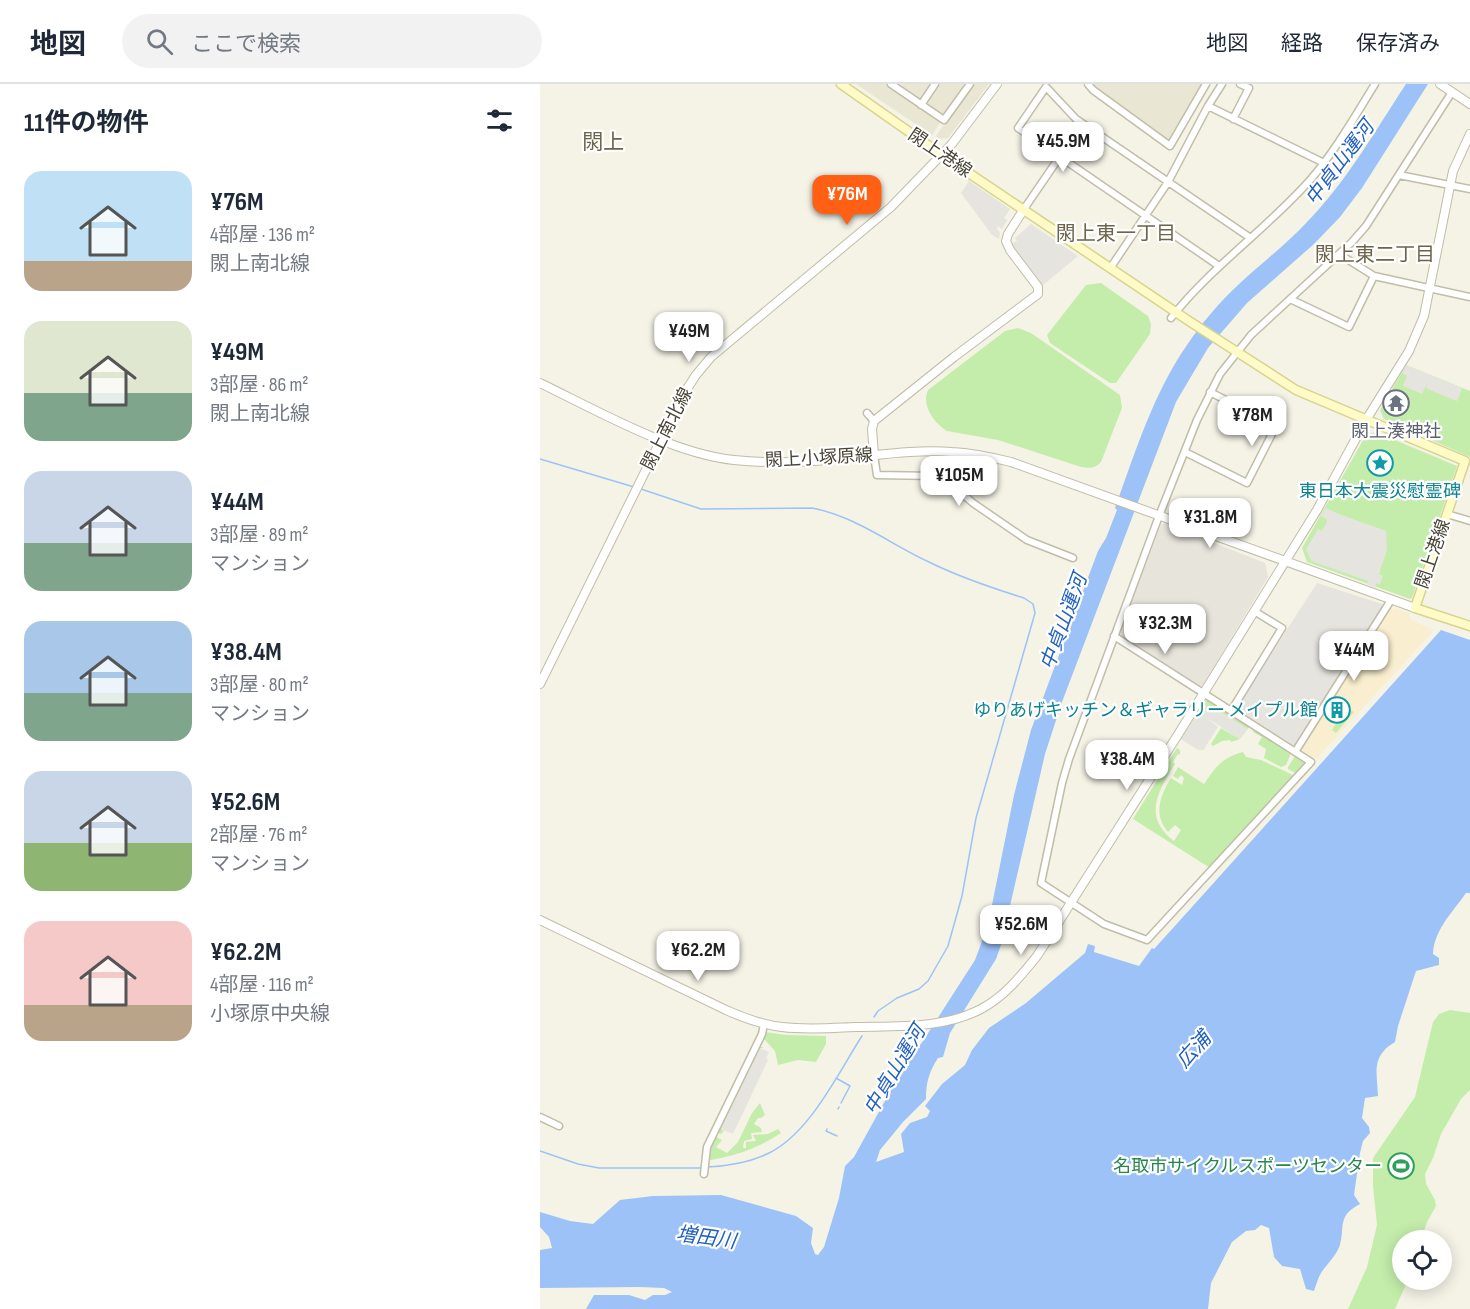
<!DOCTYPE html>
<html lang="ja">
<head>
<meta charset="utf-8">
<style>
	:root { --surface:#fff; --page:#f2f2f3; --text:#1f2937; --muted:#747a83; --line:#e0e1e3; --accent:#ff6013 }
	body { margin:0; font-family:"Sofia Sans Condensed","Noto Sans JP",sans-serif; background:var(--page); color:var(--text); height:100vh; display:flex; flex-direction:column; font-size:22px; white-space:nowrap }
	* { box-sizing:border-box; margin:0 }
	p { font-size:20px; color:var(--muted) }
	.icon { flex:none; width:33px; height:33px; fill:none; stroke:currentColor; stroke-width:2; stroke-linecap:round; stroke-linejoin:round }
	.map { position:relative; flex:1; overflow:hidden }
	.sheet { display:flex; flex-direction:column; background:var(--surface); width:540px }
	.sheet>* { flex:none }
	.tools { position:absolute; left:852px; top:1146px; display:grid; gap:12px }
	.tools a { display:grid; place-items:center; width:60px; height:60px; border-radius:50%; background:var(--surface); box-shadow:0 3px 15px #0003; font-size:30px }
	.price { position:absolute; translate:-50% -51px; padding:0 14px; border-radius:12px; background:#fff; color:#222; font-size:20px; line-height:39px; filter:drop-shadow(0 2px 3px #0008) }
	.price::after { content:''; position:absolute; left:50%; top:36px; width:18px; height:14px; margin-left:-9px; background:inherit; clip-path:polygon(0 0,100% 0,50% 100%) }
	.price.active { background:var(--accent); color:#fff }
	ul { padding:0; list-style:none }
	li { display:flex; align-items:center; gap:18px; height:150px; padding:0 24px }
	li span { display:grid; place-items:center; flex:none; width:168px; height:120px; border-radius:18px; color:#555 }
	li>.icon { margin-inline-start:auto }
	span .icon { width:72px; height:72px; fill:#fffc; stroke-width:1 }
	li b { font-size:26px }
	h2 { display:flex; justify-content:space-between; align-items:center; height:72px; padding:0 24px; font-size:26px }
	header { display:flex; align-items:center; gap:36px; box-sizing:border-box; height:84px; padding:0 30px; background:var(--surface); border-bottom:2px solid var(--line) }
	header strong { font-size:28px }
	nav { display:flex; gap:33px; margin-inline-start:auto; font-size:21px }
	.search { width:420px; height:54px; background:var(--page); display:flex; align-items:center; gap:15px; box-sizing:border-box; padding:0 21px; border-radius:33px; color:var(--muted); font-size:22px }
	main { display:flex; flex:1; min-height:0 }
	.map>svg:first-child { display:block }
	.residential { fill:#e9e6d4 }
	.commercial { fill:#f9eecf }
	.industrial { fill:#e7e4db }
	.green { fill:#c4edab }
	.parking { fill:#e5e4df }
	.water { fill:#9dc2f7 }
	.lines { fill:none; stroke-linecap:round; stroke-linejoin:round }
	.stream { stroke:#9dc2f7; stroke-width:1.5 }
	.minor-casing { stroke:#c1bda8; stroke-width:9 }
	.tertiary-casing { stroke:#c1bda8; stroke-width:10 }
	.secondary-casing { stroke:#d8d391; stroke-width:11 }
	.minor { stroke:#fff; stroke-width:6 }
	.tertiary { stroke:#fff; stroke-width:8 }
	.secondary { stroke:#fffbc6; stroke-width:8 }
	.labels { text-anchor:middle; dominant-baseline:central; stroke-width:4.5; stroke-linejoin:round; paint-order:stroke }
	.street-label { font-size:18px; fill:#484435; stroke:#fff }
	.worship-label { font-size:18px; fill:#5b616d; stroke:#fff }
	.culture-label { font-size:18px; fill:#0d838f; stroke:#fff }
	.leisure-label { font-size:18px; fill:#27864d; stroke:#fff; text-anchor:end }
	.water-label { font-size:20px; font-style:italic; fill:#2361bf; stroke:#fff }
	.neighbourhood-label { font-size:20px; fill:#6c654b; stroke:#fff }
	.quarter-label { font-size:21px; fill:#6c654b; stroke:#fff }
</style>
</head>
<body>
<header>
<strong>地図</strong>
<div class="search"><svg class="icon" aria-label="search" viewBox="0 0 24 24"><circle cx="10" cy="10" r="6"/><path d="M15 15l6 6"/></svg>ここで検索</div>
<nav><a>地図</a><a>経路</a><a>保存済み</a></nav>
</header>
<main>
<section class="sheet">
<h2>11件の物件<svg class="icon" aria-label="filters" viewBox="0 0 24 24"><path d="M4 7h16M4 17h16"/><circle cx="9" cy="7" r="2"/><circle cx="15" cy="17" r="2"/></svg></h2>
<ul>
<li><span style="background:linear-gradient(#bfe0f5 75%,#b9a48a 0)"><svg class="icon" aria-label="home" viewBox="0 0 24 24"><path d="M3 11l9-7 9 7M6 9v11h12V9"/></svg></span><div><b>¥76M</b><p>4部屋 · 136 m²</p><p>閖上南北線</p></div></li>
<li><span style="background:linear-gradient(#dfe7d0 60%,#7fa58c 0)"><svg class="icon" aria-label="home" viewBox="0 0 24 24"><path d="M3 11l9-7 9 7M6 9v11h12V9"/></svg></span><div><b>¥49M</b><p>3部屋 · 86 m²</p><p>閖上南北線</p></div></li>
<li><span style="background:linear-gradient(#c9d6e8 60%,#7fa58c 0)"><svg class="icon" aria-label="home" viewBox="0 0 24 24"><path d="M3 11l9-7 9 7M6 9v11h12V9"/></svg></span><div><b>¥44M</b><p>3部屋 · 89 m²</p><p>マンション</p></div></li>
<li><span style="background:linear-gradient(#a9c7e8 60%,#7fa58c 0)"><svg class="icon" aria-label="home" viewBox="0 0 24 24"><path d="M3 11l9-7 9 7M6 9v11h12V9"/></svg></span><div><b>¥38.4M</b><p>3部屋 · 80 m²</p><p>マンション</p></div></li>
<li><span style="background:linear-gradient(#c9d6e8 60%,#8fb573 0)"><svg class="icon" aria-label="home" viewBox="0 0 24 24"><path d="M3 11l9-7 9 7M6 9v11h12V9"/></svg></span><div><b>¥52.6M</b><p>2部屋 · 76 m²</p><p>マンション</p></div></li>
<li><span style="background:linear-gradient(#f6c9c9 70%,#b9a48a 0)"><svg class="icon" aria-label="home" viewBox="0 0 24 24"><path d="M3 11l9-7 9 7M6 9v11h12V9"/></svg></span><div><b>¥62.2M</b><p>4部屋 · 116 m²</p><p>小塚原中央線</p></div></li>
</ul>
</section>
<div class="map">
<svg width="930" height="1225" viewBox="0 0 930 1225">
	<rect width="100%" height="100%" fill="#f5f3e6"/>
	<path class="residential" d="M316 0H347L401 37 392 51Z
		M362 0H393L382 15H378L362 5Z
		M398 0H428L405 30 401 31 387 21V17Z
		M433 0H449L408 54 398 55 395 53Z
		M551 0H662L631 56 627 57 554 5Z"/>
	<path class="commercial" d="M855 524 870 529 869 535 894 546 776 675 764 669 762 664 850 526Z"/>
	<path class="industrial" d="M624 439 725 479 728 493 663 601 659 602 581 552 580 548 621 441Z"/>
	<path class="green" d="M561 199 608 232 611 240 610 250 576 299H570L510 259 507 251 546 201Z
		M478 244 491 249 580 311 582 324 561 378C555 385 550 384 541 383L458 356 407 347C394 339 381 321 388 306L465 247Z
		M866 281 930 307V373L844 335 840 326Z
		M836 348 917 382 872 514 870 515 767 478 762 464 826 351Z
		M668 616 709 642 707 646 665 622 657 634 655 633 665 617Z
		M806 624 814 628 796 649 792 646Z
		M681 643 700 655 691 658 690 656 682 657 673 662 671 660 681 644 697 654Z
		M715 645 751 669 746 681 741 683 724 674 726 665 718 660 722 653 713 648Z
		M637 664 640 666V671L638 670 633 678 635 680C618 708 602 732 634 757L641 746 635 741 628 748C613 730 620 712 631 694L642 701 644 694 641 691 638 695 633 692 638 683 664 700C675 683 683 673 703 668L706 673 721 676 755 692 670 784 593 735Z
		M755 672 764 676 765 681 757 690 748 685V683Z
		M910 926 930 929V1006L921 1015 901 1050 893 1074 885 1090 886 1100 895 1116 896 1122 887 1138 881 1156H862V1196H868L855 1225H808L827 1183 837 1141 833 1102V1074L875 1013 893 938 899 930Z
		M225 948 246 951 286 952V960L276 978 258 976 238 981 235 967 223 954Z
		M219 962 224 964H219L181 1045 184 1047 181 1050 177 1048Z
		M220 1019 225 1031 221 1034H218L214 1040 221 1044 222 1048 211 1049 212 1055 204 1057 203 1064H206V1058L216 1057 213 1051 228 1050 238 1045 241 1049C218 1064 198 1071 171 1076L168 1075V1069L175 1052 182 1056 176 1063 187 1069 198 1058 212 1029Z"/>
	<path class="parking" d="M429 97 470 125 464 134 467 136 462 145 458 142 457 145 460 149 459 155 452 151 421 109Z
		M491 140 538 172 502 202 469 161 477 157 475 154Z
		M866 281 922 304 919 313 917 317 897 309 886 304 887 299 882 310 863 302 867 292 862 289Z
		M786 424 799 430 846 447 847 466 839 490 843 492 840 500 836 499V504L827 500 828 497 771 477 766 465 778 445 782 447 787 438 786 435 781 432Z
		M777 499 842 520 843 524 758 660 752 662 698 627 697 623Z
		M670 621 708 645 700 655 667 634 678 643 666 662 664 666H658L641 655 655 633 658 634 665 622 668 624Z
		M220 964 229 968 226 974 228 976 193 1050 181 1045Z"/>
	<path class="water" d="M866 0H888L822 104 800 133 774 160 707 219 668 264 636 318 522 618 505 670 461 861 456 875 410 949 403 973 398 974C389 988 386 998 386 1015L363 1038 340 1066 336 1078 364 1068 361 1050 370 1039 387 1033 390 1027 385 1022 402 1000 425 981 432 966 449 944 486 919 545 869 548 860 555 862 554 868 599 882 612 864 614 865 643 833 901 546 930 556V809H926C912 829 894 846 893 870L899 874V881L876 887 858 942 855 958C831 972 837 988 838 1012L825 1014 822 1034 829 1043 830 1049 823 1057 820 1069 814 1111 820 1120C797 1132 805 1142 800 1161 796 1172 787 1180 781 1189 778 1194 776 1201 774 1207L766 1205 760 1185 742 1182 734 1173 729 1144 721 1141 715 1146 706 1147 692 1158 671 1199 668 1225H46L54 1211H89L105 1216 113 1211H125L132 1208 124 1204 99 1203 0 1204V1166L12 1164 9 1153 0 1143V1128L30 1137 53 1140 80 1116 113 1112 181 1111 256 1132 273 1144 271 1159 275 1170 278 1171 284 1163 299 1114 305 1082 314 1073 362 986 383 957 435 876 448 841 474 711 491 646 558 467 566 454 577 426 575 424C595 369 613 310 647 261 661 240 678 220 697 202 720 180 746 161 768 137 807 97 835 47 866 0Z"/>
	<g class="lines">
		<path class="stream" d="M0 375 94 403
			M101 405 161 425 272 424C315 432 350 460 389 478 419 493 452 504 484 514L493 520 495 529 436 734 422 812 408 862 388 897 379 905 357 914 338 927 334 933
			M296 994 310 1002 301 1019
			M298 1025 299 1023
			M287 1045 286 1047 297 1052
			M0 1067 38 1080 59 1084H161
			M166 1083C188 1082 209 1079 229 1069 270 1049 298 989 322 952"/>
		<g class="minor-casing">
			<path id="minor" d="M351 0 404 36 430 0
				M548 0 553 6 630 62 666 0
				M381 21 395 0
				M668 22 682 0
				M693 35 709 4 700 0
				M859 91 930 105
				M484 125 542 40
				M799 170 834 192 930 213
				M679 182 478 44 506 3 536 35 709 153
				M571 183 628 98 668 22 784 79
				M750 215 809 243 834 192
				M631 234C672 182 728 144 771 95 796 66 815 32 835 0
				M327 329 334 337
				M645 368 707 399 736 342 670 308
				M334 371 337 391 396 392 405 395 433 419 487 456 533 474
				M907 430 930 437
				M574 552 771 678 607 856 564 840 501 799 522 699 529 675 619 432 657 336 680 290 711 251 812 158 826 142 912 8
				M691 627 742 544 714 527
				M755 668 851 516
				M0 1033 19 1042
				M164 1090 167 1063 222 950 224 940"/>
		</g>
		<g class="tertiary-casing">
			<path id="tertiary" d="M900 0 930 20
				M0 299C56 326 133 370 194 376 227 379 261 379 294 375 333 372 373 365 412 368 432 369 451 373 471 378L875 524
				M334 371 332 345 334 337 414 273 498 210V203L470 166 466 157 468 150 484 125
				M0 600 143 311 156 291 171 273 351 123 411 61 457 0
				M0 836 186 926C204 934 223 941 242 943 267 946 291 944 315 943 357 942 403 945 441 925 465 912 480 893 497 872L639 649 777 426 826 336 869 267 884 232 913 87 930 50"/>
		</g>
		<g class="secondary-casing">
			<path id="secondary" d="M301 0 402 71 649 237 756 306 925 377 875 524 930 542"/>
		</g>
		<use href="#minor" class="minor"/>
		<use href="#tertiary" class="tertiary"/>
		<use href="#secondary" class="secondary"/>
	</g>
	<defs>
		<g id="temple-ring" transform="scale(1.35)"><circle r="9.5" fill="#fff" stroke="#6b7280" stroke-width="1.5"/><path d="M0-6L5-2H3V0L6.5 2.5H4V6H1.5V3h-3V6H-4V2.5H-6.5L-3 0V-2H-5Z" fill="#6b7280"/></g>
		<g id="sight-ring" transform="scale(1.35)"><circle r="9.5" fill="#fff" stroke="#0f9aa8" stroke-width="1.5"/><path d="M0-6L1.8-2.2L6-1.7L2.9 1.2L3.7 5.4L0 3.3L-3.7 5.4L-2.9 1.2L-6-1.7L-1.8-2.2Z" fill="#0f9aa8"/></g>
		<g id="building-ring" transform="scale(1.35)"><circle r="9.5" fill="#fff" stroke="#0f9aa8" stroke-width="1.5"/><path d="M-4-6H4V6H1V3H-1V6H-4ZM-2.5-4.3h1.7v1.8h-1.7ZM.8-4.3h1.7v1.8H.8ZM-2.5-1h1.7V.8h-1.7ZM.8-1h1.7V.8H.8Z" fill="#0f9aa8"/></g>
		<g id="stadium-ring" transform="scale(1.35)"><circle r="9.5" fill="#fff" stroke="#2e9e5b" stroke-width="1.5"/><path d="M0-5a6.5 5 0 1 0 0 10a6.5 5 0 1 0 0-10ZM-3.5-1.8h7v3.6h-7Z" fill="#2e9e5b"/></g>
	</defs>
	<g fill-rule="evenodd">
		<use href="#temple-ring" x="856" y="319"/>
		<use href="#sight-ring" x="840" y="379"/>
		<use href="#building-ring" x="797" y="626"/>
		<use href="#stadium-ring" x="861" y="1082"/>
	</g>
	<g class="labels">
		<g class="street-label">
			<text transform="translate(400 69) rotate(34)">閖上港線</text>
			<text transform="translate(127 345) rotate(-63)">閖上南北線</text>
			<text transform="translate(279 374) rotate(-3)">閖上小塚原線</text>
			<text transform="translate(893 470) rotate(-71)">閖上港線</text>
		</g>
		<g class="worship-label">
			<text x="856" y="347">閖上湊神社</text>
		</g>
		<g class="culture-label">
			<text x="840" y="407">東日本大震災慰霊碑</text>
			<text x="778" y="626" text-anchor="end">ゆりあげキッチン＆ギャラリー メイプル館</text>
		</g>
		<g class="leisure-label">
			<text x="842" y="1082">名取市サイクルスポーツセンター</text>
		</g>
		<g class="water-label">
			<text transform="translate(800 79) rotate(-53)">中貞山運河</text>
			<text transform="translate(524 538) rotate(-70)">中貞山運河</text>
			<text transform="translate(654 966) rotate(-48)">広浦</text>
			<text transform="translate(355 986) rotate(-59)">中貞山運河</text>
			<text transform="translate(166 1154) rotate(8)">増田川</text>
		</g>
		<g class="neighbourhood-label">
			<text x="576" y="150">閖上東一丁目</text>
			<text x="835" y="171">閖上東二丁目</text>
		</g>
		<g class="quarter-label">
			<text x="63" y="58">閖上</text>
		</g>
	</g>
</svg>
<div class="tools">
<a><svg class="icon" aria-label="locate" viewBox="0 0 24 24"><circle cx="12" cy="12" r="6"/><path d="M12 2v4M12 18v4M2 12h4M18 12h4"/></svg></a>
</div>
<b class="price" style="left:523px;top:89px">¥45.9M</b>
<b class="price active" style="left:307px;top:142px">¥76M</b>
<b class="price" style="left:149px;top:279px">¥49M</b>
<b class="price" style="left:712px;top:363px">¥78M</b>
<b class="price" style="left:419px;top:423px">¥105M</b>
<b class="price" style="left:670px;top:465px">¥31.8M</b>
<b class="price" style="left:625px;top:571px">¥32.3M</b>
<b class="price" style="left:814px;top:598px">¥44M</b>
<b class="price" style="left:587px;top:707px">¥38.4M</b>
<b class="price" style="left:481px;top:872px">¥52.6M</b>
<b class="price" style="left:158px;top:898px">¥62.2M</b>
</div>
</main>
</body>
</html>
